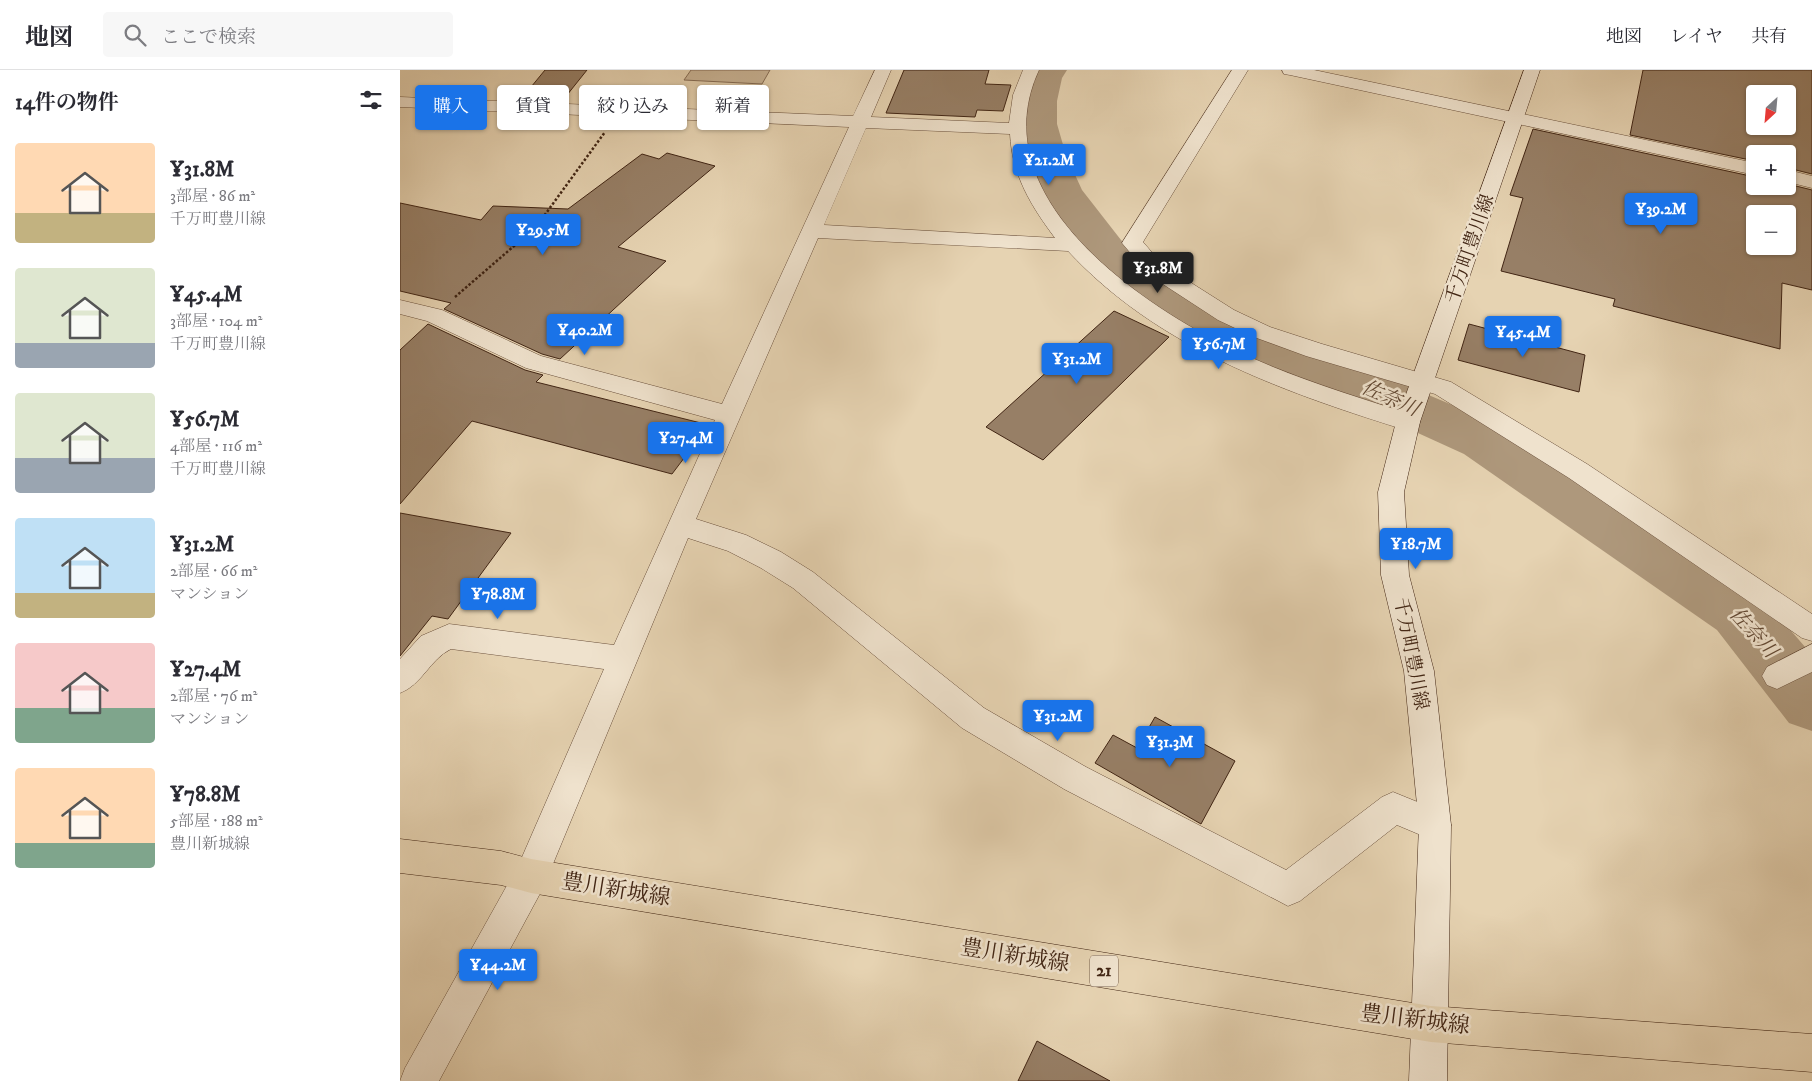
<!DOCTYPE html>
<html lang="ja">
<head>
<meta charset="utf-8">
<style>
	:root { --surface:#fff; --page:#f7f7f7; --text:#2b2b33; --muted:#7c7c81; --line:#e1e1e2; --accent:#1a73e8 }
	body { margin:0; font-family:"IM FELL DW Pica","Noto Serif JP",serif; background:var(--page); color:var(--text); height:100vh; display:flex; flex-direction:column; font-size:19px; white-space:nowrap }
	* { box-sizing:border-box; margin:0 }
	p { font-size:16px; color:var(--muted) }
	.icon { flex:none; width:28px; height:28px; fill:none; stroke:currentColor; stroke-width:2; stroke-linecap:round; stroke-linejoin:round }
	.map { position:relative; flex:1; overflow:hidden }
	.drawer { display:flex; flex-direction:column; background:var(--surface); width:400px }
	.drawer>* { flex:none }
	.guide { position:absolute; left:15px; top:15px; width:475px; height:45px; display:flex; gap:10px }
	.needle { width:32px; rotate:206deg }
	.buttons { position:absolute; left:1346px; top:15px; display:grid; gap:10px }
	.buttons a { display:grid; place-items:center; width:50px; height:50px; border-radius:5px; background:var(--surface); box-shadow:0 1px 4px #0004; font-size:25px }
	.price { position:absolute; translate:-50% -42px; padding:0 11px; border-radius:5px; background:var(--accent); color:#fff; font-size:16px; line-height:32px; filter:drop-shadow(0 1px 2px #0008) }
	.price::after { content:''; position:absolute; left:50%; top:30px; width:15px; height:11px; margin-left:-8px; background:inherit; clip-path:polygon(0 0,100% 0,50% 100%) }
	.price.active { background:#222; color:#fff }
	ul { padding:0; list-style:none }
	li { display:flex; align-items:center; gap:15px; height:125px; padding:0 15px }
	li span { display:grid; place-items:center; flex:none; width:140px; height:100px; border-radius:5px; color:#555 }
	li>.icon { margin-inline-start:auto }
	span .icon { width:60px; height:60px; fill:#fffc; stroke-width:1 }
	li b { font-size:21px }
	h2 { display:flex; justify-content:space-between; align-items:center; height:60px; padding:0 15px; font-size:21px }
	.pill { padding:0 18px; border-radius:5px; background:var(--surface); box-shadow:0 1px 4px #0004; font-size:18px; line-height:45px }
	.pill.active { background:var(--accent); color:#fff }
	header { display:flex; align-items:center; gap:30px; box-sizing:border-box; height:70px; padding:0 25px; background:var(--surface); border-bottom:1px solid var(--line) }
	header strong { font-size:24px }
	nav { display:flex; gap:28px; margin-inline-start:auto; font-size:18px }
	.search { width:350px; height:45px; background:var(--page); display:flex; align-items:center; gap:12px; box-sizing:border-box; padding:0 18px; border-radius:5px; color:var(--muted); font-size:19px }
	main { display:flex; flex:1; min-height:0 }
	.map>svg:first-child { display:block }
	.green { fill:#cab597; stroke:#866d56 }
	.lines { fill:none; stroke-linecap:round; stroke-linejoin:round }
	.river { fill:#ae987c; fill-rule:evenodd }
	.building { fill:#977f66; stroke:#412514; fill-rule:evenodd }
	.minor-casing { stroke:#6a503c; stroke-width:1 }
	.secondary-casing { stroke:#412514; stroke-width:1 }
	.primary-casing { stroke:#412514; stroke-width:1 }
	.path { stroke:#412514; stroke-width:2.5; stroke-dasharray:2.5 2; stroke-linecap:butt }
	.minor { fill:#efe2cd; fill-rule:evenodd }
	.secondary { fill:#efe2cd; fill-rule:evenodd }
	.primary { fill:#e6d3b2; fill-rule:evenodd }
	.labels { text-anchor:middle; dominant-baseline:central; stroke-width:5; stroke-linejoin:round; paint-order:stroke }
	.shield { fill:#efe2cd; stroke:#755e4c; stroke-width:1 }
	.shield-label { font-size:18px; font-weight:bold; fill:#412514 }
	.street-label { font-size:19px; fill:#412514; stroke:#efe2cd }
	.water-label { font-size:20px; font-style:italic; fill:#624833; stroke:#efe2cd }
	.near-street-label { font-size:22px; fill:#412514; stroke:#efe2cd }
</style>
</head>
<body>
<header>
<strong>地図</strong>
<div class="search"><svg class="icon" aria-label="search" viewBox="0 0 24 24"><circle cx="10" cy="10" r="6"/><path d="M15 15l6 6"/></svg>ここで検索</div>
<nav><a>地図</a><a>レイヤ</a><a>共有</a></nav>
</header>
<main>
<section class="drawer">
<h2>14件の物件<svg class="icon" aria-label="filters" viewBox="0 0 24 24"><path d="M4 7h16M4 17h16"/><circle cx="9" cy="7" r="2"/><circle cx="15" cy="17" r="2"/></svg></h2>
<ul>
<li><span style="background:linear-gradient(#ffd9b3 70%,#c2b280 0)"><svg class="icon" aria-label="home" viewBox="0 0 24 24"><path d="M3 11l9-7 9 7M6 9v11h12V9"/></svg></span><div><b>¥31.8M</b><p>3部屋 · 86 m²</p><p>千万町豊川線</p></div></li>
<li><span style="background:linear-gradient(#dfe7d0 75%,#9aa5b1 0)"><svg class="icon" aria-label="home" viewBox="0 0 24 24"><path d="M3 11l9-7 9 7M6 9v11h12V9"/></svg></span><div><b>¥45.4M</b><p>3部屋 · 104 m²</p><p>千万町豊川線</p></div></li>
<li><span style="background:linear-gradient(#dfe7d0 65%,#9aa5b1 0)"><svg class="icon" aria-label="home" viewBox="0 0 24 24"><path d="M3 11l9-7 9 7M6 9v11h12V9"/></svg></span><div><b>¥56.7M</b><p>4部屋 · 116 m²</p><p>千万町豊川線</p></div></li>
<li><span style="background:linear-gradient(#bfe0f5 75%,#c2b280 0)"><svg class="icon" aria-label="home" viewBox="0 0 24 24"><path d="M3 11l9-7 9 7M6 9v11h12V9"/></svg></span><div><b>¥31.2M</b><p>2部屋 · 66 m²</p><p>マンション</p></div></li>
<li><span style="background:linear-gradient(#f6c9c9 65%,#7fa58c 0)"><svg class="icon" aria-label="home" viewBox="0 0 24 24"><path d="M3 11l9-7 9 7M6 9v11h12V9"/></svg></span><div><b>¥27.4M</b><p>2部屋 · 76 m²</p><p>マンション</p></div></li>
<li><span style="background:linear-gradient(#ffd9b3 75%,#7fa58c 0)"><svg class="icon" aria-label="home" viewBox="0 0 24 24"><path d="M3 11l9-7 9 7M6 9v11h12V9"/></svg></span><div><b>¥78.8M</b><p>5部屋 · 188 m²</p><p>豊川新城線</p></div></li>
</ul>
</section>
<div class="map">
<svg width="1412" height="1011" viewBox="0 0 1412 1011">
	<rect width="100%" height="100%" fill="#e6d3b2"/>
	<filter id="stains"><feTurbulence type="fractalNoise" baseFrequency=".004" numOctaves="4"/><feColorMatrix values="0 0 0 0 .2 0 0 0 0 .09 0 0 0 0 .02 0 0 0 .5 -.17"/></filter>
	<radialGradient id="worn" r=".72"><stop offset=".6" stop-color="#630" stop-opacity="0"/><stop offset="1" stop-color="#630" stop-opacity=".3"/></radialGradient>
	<path class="green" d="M291 0H370L362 14 284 10Z"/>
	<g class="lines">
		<path class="river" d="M631 0H667L662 8 657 31V54L666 85 682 120 721 170 770 214 812 237 929 283 1102 356 1359 524 1412 585V661L1389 653 1317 560 1064 384 895 307 778 259 738 236 689 190 665 158 640 120 626 85 619 54V31L626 8Z"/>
	</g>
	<path class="building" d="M145 0H187L163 30 122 28Z
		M504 0H589L585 14 611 15 603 41 577 40 575 47 486 43Z
		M1243 0H1412V104L1388 98V84H1355V91L1230 65ZM1355 24H1388V56H1355Z
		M1133 59 1355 107V116H1388V114L1412 120V220L1382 213 1380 279 1213 236 1215 229 1101 201 1123 128 1110 125ZM1355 144H1388V176H1355Z
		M267 83 315 96 218 177 266 191 160 289 142 284 44 239 51 233 0 221V133L81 150 93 136 168 139 242 84 259 89Z
		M714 241 769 267 643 390 586 357Z
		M28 254 125 300 143 305 136 312 309 355 272 404 72 351 0 434V280Z
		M1069 254 1185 285 1179 322 1058 290Z
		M0 443 111 463 48 549 32 546 0 586Z
		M755 647 835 691 801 754 695 693 713 665 737 678Z
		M637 971 710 1011H618Z"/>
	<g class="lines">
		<g class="minor-casing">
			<path id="minor" d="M475 0H491L471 47 609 53 613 25 623 0H639C581 124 734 230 828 277 888 306 953 326 1017 346L1020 352 1017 358 1008 361 999 358C878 320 756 276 668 181L418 168 296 449 346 465 381 482 413 502 584 638 686 697 886 800 982 727 993 722 1047 744 1051 755 1047 766 1035 771 997 755 900 831 888 836 664 719 562 658 393 518 361 498 328 481 288 468 143 818 39 1011H0L5 998 119 794 204 599 51 579C30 589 22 615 0 623V589L21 566 49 554 214 575 315 350 126 298 27 251 0 244V230L42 240 141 286 322 334 449 57 0 37V27L453 46ZM466 58 610 64C612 105 631 136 655 168L424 155Z
				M832 0H848L743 172 763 195 834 240 870 257 922 274 1051 312 1187 394 1412 544V571L1402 568 1169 408 1035 324 906 286 854 267 818 250 749 205 722 173Z
				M882 0H914L1355 93V105L890 5 884 4Z
				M1388 100 1412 106V118L1388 112Z
				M1412 574V602L1377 619 1367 615 1362 606 1367 597Z"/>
		</g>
		<g class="secondary-casing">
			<path id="secondary" d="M1124 0H1140L1020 352 1004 422 1009 505 1034 601 1051 755 1047 1011H1009L1019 755 1004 601 981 505 978 422 996 352Z"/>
		</g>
		<g class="primary-casing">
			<path id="primary" d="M0 769 101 781 131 789 1031 936 1412 964V1002L1031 972 131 823 101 815 0 803Z"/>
		</g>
		<path class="path" d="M55 227 136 157 205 62"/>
		<use href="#minor" class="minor"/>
		<use href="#secondary" class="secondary"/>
		<use href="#primary" class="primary"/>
	</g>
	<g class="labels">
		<rect class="shield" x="690" y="885.5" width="28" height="31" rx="4"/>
		<g class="shield-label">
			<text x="704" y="901">21</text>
		</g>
		<g class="street-label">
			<text transform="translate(1070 179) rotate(-71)">千万町豊川線</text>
			<text transform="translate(1011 584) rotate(79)">千万町豊川線</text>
		</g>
		<g class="water-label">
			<text transform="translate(990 329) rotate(24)">佐奈川</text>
			<text transform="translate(1353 563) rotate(48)">佐奈川</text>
		</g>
		<g class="near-street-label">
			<text transform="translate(216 820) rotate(9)">豊川新城線</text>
			<text transform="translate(615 886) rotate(9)">豊川新城線</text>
			<text transform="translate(1015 950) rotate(7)">豊川新城線</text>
		</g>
	</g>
	<rect width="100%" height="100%" filter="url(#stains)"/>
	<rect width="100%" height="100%" fill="url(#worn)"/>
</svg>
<div class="buttons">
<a><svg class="needle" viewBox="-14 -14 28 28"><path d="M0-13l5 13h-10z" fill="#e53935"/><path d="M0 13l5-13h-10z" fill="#7c7c81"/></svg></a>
<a>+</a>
<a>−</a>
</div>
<b class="price" style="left:649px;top:116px">¥21.2M</b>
<b class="price" style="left:1261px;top:165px">¥39.2M</b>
<b class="price" style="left:143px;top:186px">¥29.5M</b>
<b class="price active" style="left:758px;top:224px">¥31.8M</b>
<b class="price" style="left:185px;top:286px">¥40.2M</b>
<b class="price" style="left:1123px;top:288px">¥45.4M</b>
<b class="price" style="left:819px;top:300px">¥56.7M</b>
<b class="price" style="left:677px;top:315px">¥31.2M</b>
<b class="price" style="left:286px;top:394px">¥27.4M</b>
<b class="price" style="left:1016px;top:500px">¥18.7M</b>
<b class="price" style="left:98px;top:550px">¥78.8M</b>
<b class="price" style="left:658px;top:672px">¥31.2M</b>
<b class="price" style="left:770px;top:698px">¥31.3M</b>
<b class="price" style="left:98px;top:921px">¥44.2M</b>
<div class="guide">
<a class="pill active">購入</a>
<a class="pill">賃貸</a>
<a class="pill">絞り込み</a>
<a class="pill">新着</a>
</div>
</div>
</main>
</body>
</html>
